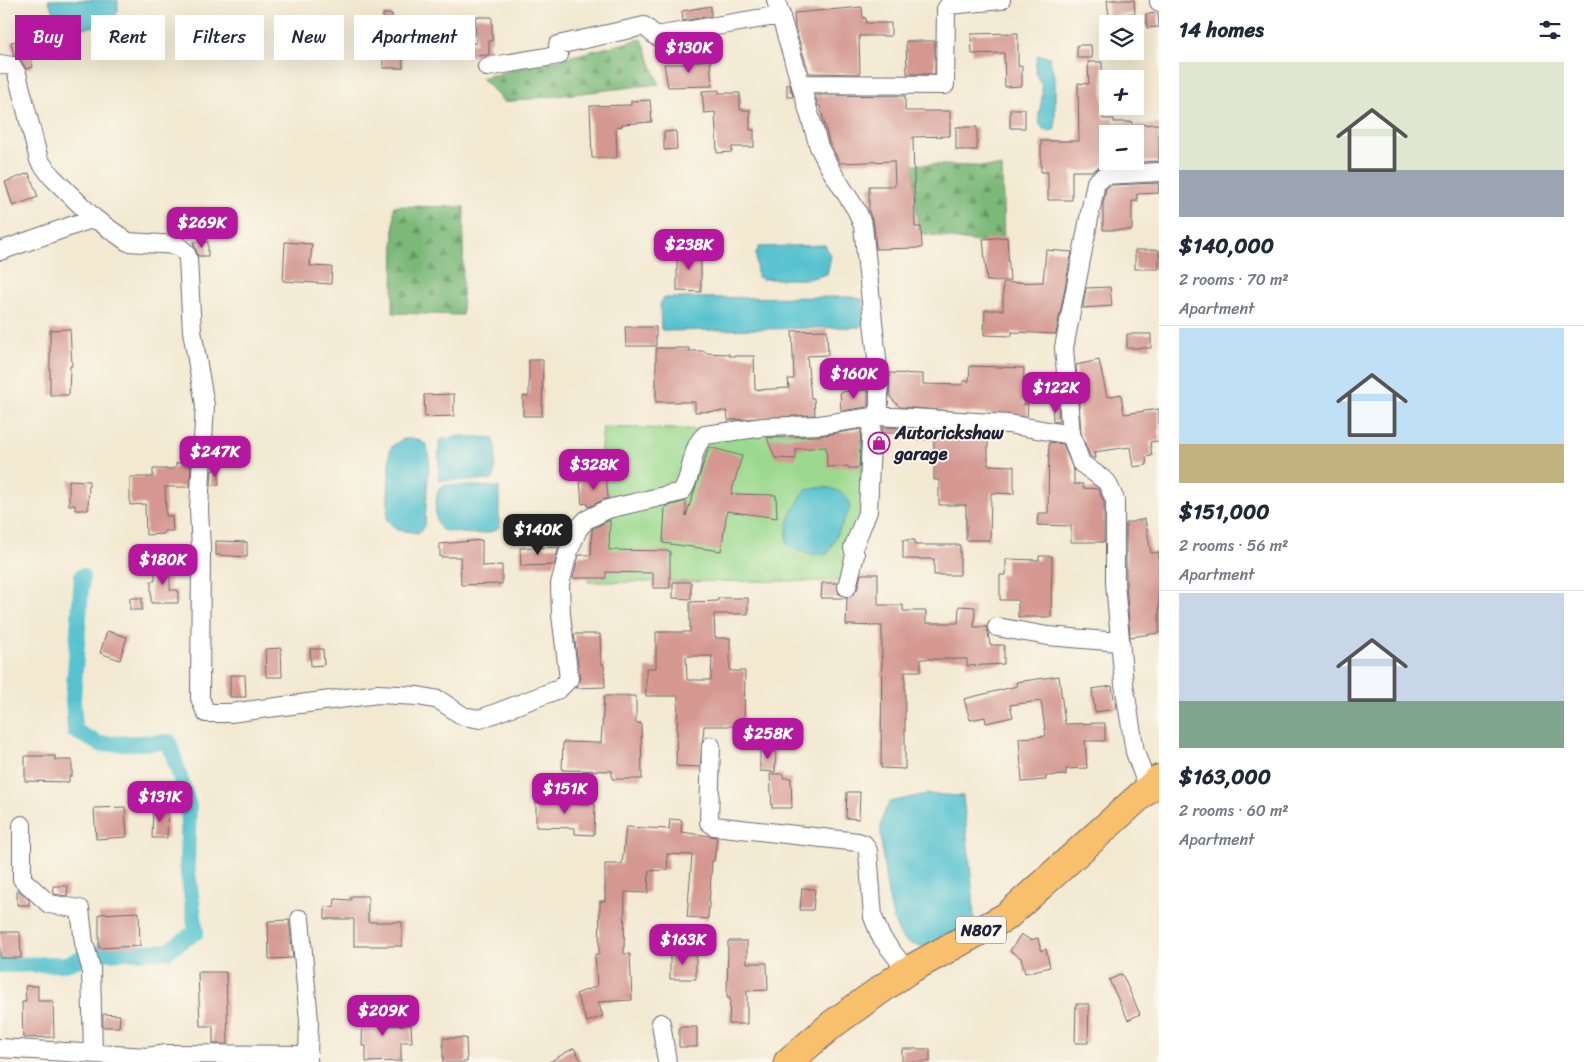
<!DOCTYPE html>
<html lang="en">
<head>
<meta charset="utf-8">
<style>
	:root { --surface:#fff; --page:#f2f2f3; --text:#1f2937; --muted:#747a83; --line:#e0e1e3; --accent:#b5179e }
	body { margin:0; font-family:Sriracha,sans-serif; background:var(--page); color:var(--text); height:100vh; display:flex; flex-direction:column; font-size:19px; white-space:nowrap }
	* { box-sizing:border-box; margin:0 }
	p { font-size:16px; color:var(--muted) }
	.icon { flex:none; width:28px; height:28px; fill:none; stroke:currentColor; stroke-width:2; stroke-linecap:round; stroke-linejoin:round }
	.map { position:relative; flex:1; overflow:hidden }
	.sheet { display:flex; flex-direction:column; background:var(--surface); width:425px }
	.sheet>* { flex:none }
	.banner { position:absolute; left:15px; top:15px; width:475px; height:45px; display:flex; gap:10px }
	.fabs { position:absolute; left:1099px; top:15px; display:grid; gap:10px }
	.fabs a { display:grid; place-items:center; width:45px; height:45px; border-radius:0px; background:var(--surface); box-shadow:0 5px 20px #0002; font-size:25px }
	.price { position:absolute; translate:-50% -42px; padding:0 11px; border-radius:10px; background:var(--accent); color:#fff; font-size:16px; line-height:32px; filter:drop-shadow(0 1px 2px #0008) }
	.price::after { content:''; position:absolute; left:50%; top:30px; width:15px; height:11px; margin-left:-8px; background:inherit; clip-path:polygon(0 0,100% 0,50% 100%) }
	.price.active { background:#222; color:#fff }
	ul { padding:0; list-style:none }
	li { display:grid; align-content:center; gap:10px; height:265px; padding:0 20px }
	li+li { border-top:1px solid var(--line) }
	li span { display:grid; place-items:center; height:155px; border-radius:0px; color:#555 }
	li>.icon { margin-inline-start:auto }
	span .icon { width:90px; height:90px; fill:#fffc; stroke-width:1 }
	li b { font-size:21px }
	h2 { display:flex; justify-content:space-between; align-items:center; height:60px; padding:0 20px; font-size:21px }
	.chip { padding:0 18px; border-radius:0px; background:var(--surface); box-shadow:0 5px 20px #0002; font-size:18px; line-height:45px }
	.chip.active { background:var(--accent); color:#fff }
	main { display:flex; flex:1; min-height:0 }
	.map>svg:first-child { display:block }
	.forest { fill:url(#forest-firs); stroke:#4f6e5a }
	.park { fill:#9bd98e; stroke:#5e7e64 }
	.water { fill:#56c2cf; stroke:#3c7285 }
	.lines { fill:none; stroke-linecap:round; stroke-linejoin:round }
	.canal { stroke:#56c2cf; stroke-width:16 }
	.building { fill:#d49890; fill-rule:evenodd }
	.minor-casing { stroke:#6b6870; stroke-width:20 }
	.trunk-casing { stroke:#6b6870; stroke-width:30 }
	.minor { stroke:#fff; stroke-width:18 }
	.trunk { stroke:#f8bf6c; stroke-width:28 }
	.labels { text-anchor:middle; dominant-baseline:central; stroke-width:4; stroke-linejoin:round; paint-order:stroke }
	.shield { fill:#fbf7ec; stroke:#636270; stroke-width:1 }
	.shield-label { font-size:16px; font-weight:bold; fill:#22223b }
	.poi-label { font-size:18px; font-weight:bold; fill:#22223b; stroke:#fbf7ec; text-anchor:start }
</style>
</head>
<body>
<main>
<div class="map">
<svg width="1159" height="1062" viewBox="0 0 1159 1062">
	<defs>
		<pattern id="forest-firs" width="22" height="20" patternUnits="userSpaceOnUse" patternTransform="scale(1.25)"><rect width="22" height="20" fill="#7cb979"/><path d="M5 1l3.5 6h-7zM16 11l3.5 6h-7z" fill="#659664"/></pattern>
	</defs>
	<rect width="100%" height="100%" fill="#fbf7ec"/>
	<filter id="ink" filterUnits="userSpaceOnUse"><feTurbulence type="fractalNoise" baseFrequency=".02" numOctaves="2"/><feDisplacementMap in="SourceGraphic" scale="10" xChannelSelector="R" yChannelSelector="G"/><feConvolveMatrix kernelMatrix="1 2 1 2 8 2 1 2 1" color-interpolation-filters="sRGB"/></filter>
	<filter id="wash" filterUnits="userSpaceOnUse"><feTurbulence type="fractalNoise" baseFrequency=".0096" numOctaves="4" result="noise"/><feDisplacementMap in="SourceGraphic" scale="20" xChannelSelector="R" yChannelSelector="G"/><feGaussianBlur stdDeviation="1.12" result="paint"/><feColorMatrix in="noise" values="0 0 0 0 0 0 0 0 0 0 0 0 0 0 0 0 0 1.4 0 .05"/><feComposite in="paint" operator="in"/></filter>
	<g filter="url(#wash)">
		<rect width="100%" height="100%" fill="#f3e9d1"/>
		<path class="forest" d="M642 39 659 84 504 102 481 78Z
			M913 164 1002 167 1004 246 918 233Z
			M394 206 464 207 462 315 393 313Z"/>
		<path class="park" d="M603 427 866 434 864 506 840 581 588 582Z"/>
		<path class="water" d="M48 0H118V10L113 20C94 27 81 32 61 25Z
			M1038 55 1049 57 1055 80V129L1049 132C1030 125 1044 105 1042 90 1040 73 1031 76 1038 55Z
			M825 245 831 256 827 274 808 279H762L757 277 756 253 759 247Z
			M855 297 863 300 865 322 860 327 665 331 661 329 660 304 664 298Z
			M461 436 493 438 496 450 494 478 491 480H439V442L442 439Z
			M403 439H417L427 445 429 460 425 524 423 529 418 533 397 530 387 520 390 451 392 446Z
			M445 485 499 487V527C486 539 458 532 442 530 433 521 435 500 439 488Z
			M824 487C838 490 848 493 850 508L827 554H807L787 544C785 521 794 508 806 490Z
			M926 794 963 796 973 895 974 921C959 929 936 948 918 946 915 945 906 942 904 940 889 927 881 849 881 828 881 819 885 810 890 802Z"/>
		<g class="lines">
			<path class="canal" d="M0 965 66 964 96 953 167 951 196 932 187 864 189 806 169 742 100 744 75 731 73 699 82 576"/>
		</g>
		<g id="blocks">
			<path class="building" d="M1107 0H1134L1135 13 1109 16Z
				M711 6V16L683 21 682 11Z
				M862 7 863 18H866V23H891V36H859L860 74 809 73 795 27 794 13Z
				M1158 13 1159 27 1147 28 1146 14Z
				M383 14H392L395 50H402L403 68H383Z
				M475 17H492V41H489V55L464 56V44L476 43Z
				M1018 33V66H1022V86L1005 87 1004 53 972 54 971 34Z
				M27 39 33 67 26 69 21 60 14 56 11 42Z
				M906 41H935V74H907Z
				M1077 45H1091L1092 58H1077Z
				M710 60 712 86 668 87 664 64H686V62Z
				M1088 62H1102L1103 119H1114V122H1132V134H1108V161H1135V125L1159 124V161L1105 164 1092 171H1072V200H1048V172H1041V141H1079L1078 83 1089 84Z
				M787 84H790L793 97H787Z
				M719 90V93H740V110H750V130H754V147H732V152L717 153 715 112 704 113 702 91Z
				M815 95 905 96V111H950V136L913 137 915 227H921L922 248 876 249 874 225 869 212V186H895L894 161 840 163 829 142 820 106H818Z
				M650 100 652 122 622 124V126L616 127 617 158H592L590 106 631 105V101Z
				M1010 109H1025V128H1010Z
				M956 127H977V150H956Z
				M676 131 677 149 664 150V132Z
				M29 173 38 197 13 206 5 182Z
				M1159 183V193L1137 194V201H1132V230H1103V204L1106 188 1110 185Z
				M1007 237 1010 281H987L983 239Z
				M193 242H208V256H198Z
				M285 242 312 244 310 266 332 267 331 284 283 281Z
				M1046 250 1072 252 1056 334 1012 332V336L984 335 985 310H1003V283L1043 282Z
				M1135 250H1159V269H1135Z
				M677 251H701V292L677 291Z
				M1110 287 1112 306 1083 308 1086 288Z
				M625 327H656V346H626Z
				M70 329 72 366H70L69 395H50V330Z
				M827 330 828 355 807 356 811 398H814L815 415 728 420 727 411 695 412V402H656V348H689V351H705V353L729 354V356H754L755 390 789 388 788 379H794L792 331Z
				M1127 334H1151V348H1127Z
				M529 360H543L542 416H523V396H529Z
				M1099 360 1107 397 1121 394 1124 414 1159 409V441L1150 442 1152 456 1146 457 1147 465 1133 467 1130 447 1094 452 1095 459 1090 456 1081 433 1076 365Z
				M970 366 1024 368 1023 404H1028L1027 417 900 407 890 397 889 373 923 374V384L963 385V381H969Z
				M868 390V407L841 411 840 392Z
				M454 394V416L425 417 424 395Z
				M1052 406H1058L1059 422 1053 421Z
				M882 427 988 433V465L1014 466V494L991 493 990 540H966V505H939V480H934V439L908 440V433H882Z
				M861 429 859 468H848V466L827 467 826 447 796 449V459L775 458 767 438 819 436Z
				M1049 442 1063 444 1074 471V484H1083V488L1098 489 1104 502V542H1071V526L1037 525 1038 513H1048Z
				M709 447 742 456 731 494 776 495 777 518 727 511 721 551 663 543 665 507 686 501V516Z
				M176 463H191L190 487H165L166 516H172L173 531H164V534L146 535 145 504 130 505V477H153V469H172L176 467Z
				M212 470H219V485H211Z
				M606 478 608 498 588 507 587 503 582 504 580 481Z
				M69 480 89 481 88 510H75V505H69Z
				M1145 519 1151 553 1159 552V633L1130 637 1126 583V523Z
				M610 520 609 550 670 551V588H653V573L606 572V578H573L579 555H591L592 529Z
				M482 540V566L502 565V584L461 585 460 557H440V544Z
				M903 540H915V545H960V575H934V559H903Z
				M216 541 247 542V557L216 555Z
				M559 547 554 565 521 566 520 548Z
				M1039 556H1052L1051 617H1018V600H1000V575H1006V559L1039 560Z
				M155 563H170V590H178V603H151V581H155Z
				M861 574H878V605H903V611H926V623H958L959 606 975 607 974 627H987L990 645H1004V664L967 666V659H921V671H905V769L881 768 882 626 846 625 847 598H821L822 583H837L839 594 850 597 857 590Z
				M673 582H691V599L673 598Z
				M130 598H142V610H130Z
				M718 598H748V614H714L715 638H730V671H745L744 726H704L700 767 676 766 678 696H646V668H656V632H690V602L718 601ZM686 656H712L711 680H687Z
				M107 631 127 637 120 660 100 653Z
				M574 634H600L601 664H604L605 687 575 688 580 678Z
				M281 648 282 677H266L265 649Z
				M310 649H323L324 665 311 666Z
				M230 675H245L246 697H230Z
				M1059 676 1065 724 1105 723V741H1085L1087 768 1066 769V775L1046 776V780L1022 782 1019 738 1046 736 1041 701 1010 705 1013 717 986 723 985 717 970 720 964 699 1017 686 1016 682Z
				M1112 686 1116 709 1095 712 1092 689Z
				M604 696H636V723H641L642 779H612V771L562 770 563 742 601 743Z
				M760 748H776L775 772 760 771Z
				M25 756H55V760H72V776H69V782L25 781Z
				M770 774H783V778H791L792 808H772Z
				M847 792H860L859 819 846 818Z
				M536 797 564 798V804H595L594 835 575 834V828L536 827Z
				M125 807 127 837 96 839 94 808Z
				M153 808 168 809 167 838H152Z
				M670 819 682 820 681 832 717 837 714 861H712L708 919 687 917 692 855 667 854 668 870 649 871 648 893 625 892 624 954H630L632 1000 598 1002 603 1016 587 1022 576 994 597 986 595 954H599L600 901H605V864H622L626 827 669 829Z
				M53 886H68L67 896 54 894Z
				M802 888 815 889 813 910H800Z
				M17 889 29 900V905H17Z
				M351 896H368V922H402V946H354V919H325V906L334 908 335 899 351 900Z
				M139 912 140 946 99 948V914Z
				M289 920 293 958 269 959 268 921Z
				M0 932H20L21 958H0Z
				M1021 934 1030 940 1038 938 1041 951 1046 949 1050 967 1025 973 1021 958 1010 951Z
				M728 941H747V963H767L768 990 747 991V1024H729L730 998H727Z
				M670 954H696V979H670Z
				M198 972H226L228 1044H213V1026H200Z
				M1122 974 1140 1014 1128 1020 1109 980Z
				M25 986H38V1001H53L54 1037 23 1038 22 1002H26Z
				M1076 1004H1089L1088 1043H1075Z
				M363 1006H381L382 1026 411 1025 412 1042H401V1061L366 1062V1046H362Z
				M103 1014 120 1015 119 1027H103Z
				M679 1027H697V1047H679Z
				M443 1038H466L467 1062H443Z
				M574 1048 582 1062H549Z
				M902 1049H930V1062H902Z"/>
		</g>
	</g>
	<g filter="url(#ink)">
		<use href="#blocks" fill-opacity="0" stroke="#6b6870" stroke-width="1"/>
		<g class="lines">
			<g class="minor-casing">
				<path id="minor" d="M776 0 819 147 831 170 857 211 863 226 879 378V416
					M1159 0V2
					M0 64 12 66 17 74 39 160 52 177 94 218 128 242 177 245 186 253 188 259 192 331 205 405 199 509 201 549 200 698 206 713H230L378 694 418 696 439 700 463 716 480 719 559 689 569 679 561 615 560 584 568 553 578 529 586 520 608 509 681 492C694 476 689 449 705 435L764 427 819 425 879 416 1008 424 1071 435 1081 463 1107 482 1115 500V583L1124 684 1135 752 1148 788
					M487 67 559 55 558 45 644 26 656 36 781 15
					M801 84 945 85 946 9 949 5 1001 0
					M0 251 94 218
					M1071 435 1064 348 1096 182 1106 175 1159 172
					M847 587 855 555 853 548 868 511 872 417
					M997 627 1048 636 1119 642
					M711 746 709 822 714 826 858 842 864 844 868 851 873 917 881 937 907 971
					M22 825V879L49 904 80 909 84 943 91 968 93 1054
					M300 919 309 1021 308 1055
					M661 1023 667 1062
					M0 1048 147 1057 167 1054 308 1055V1062"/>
			</g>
			<g class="trunk-casing">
				<path id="trunk" d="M788 1062 834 1023 907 971 1007 916 1159 779"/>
			</g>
			<use href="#minor" class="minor"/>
			<use href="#trunk" class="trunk"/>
		</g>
	</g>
	<defs>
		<g id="shop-ring" transform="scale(1.125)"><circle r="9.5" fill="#fbf7ec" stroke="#b5179e" stroke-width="1.5"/><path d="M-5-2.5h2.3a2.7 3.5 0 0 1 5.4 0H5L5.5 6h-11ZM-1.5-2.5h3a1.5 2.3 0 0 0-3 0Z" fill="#b5179e"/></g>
	</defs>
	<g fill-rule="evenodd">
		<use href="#shop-ring" x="879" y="443"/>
	</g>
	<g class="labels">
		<rect class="shield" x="956" y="916.5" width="50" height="27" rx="4"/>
		<g class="shield-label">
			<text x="981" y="930">N807</text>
		</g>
		<g class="poi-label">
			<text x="895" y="433">Autorickshaw<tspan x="895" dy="21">garage</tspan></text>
		</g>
	</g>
</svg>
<div class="fabs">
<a><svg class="icon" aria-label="layers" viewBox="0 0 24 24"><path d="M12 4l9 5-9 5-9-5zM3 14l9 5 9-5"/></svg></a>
<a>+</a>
<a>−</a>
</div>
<b class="price" style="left:689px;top:74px">$130K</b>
<b class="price" style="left:202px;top:249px">$269K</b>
<b class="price" style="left:689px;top:271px">$238K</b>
<b class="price" style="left:854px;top:400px">$160K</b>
<b class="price" style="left:1056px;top:414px">$122K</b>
<b class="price" style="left:215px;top:478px">$247K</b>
<b class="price" style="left:594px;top:491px">$328K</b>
<b class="price active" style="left:538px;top:556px">$140K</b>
<b class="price" style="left:163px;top:586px">$180K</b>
<b class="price" style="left:768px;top:760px">$258K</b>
<b class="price" style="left:565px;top:815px">$151K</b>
<b class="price" style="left:160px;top:823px">$131K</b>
<b class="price" style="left:683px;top:966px">$163K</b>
<b class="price" style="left:383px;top:1037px">$209K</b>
<div class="banner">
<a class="chip active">Buy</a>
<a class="chip">Rent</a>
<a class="chip">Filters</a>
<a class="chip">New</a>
<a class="chip">Apartment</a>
</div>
</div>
<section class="sheet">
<h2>14 homes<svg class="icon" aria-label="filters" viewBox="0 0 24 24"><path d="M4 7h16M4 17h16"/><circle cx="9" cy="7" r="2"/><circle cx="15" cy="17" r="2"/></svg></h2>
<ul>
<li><span style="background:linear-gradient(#dfe7d0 70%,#9aa5b1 0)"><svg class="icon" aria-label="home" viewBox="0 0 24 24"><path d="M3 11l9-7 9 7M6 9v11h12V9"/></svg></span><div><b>$140,000</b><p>2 rooms · 70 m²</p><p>Apartment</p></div></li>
<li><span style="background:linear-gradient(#bfe0f5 75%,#c2b280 0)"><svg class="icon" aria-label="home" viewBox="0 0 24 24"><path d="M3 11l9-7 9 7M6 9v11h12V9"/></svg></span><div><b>$151,000</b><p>2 rooms · 56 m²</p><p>Apartment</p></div></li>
<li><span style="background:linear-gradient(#c9d6e8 70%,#7fa58c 0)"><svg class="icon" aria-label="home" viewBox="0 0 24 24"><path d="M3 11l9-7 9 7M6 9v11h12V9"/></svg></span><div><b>$163,000</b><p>2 rooms · 60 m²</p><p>Apartment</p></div></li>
</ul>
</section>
</main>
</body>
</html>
